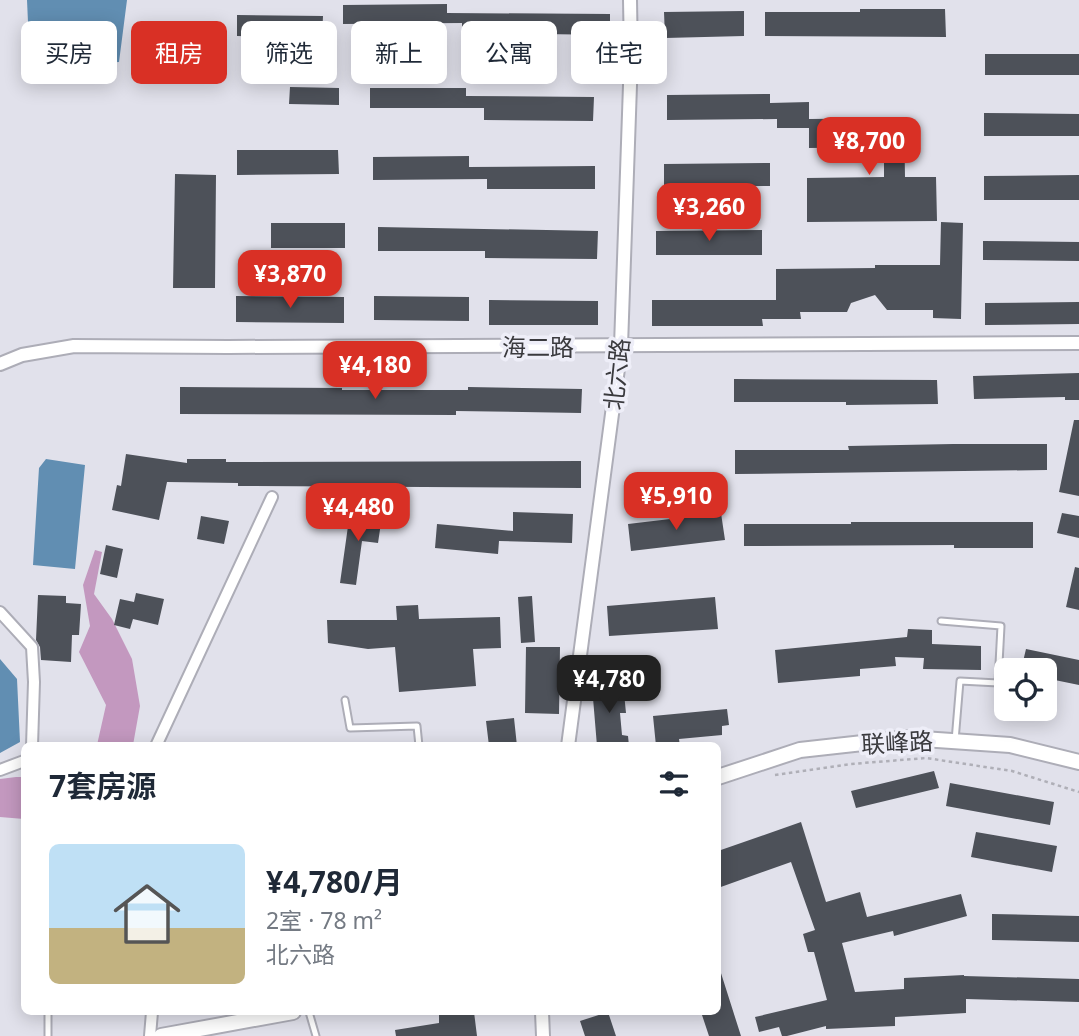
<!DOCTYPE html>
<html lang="zh">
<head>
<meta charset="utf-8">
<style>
	:root { --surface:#fff; --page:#f6f6f7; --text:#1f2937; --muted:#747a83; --accent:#d93025 }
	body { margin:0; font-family:"Noto Sans","Noto Sans SC",sans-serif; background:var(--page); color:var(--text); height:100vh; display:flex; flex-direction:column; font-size:26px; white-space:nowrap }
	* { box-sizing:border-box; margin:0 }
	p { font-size:23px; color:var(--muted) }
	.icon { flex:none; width:38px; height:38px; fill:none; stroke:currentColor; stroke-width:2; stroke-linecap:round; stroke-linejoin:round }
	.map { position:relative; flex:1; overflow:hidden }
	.side { position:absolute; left:21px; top:742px; width:700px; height:273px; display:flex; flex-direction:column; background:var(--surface); border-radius:10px; box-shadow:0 4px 18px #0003 }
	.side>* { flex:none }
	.banner { position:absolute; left:21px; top:21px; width:700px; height:63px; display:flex; gap:14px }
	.tools { position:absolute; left:994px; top:658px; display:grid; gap:14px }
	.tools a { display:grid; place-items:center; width:63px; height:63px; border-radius:10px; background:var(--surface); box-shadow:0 4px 18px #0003; font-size:35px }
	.price { position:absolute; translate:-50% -60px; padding:0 16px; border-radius:14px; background:var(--accent); color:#fff; font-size:23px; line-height:46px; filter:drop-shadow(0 2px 4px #0008) }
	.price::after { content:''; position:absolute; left:50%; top:42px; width:21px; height:16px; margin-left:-10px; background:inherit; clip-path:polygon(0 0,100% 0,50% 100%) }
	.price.selected { background:#222; color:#fff }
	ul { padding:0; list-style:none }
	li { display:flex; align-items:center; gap:21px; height:175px; padding:0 28px }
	li span { display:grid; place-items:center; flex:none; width:196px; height:140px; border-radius:10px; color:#555 }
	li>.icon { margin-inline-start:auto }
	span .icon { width:84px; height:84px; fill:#fffc; stroke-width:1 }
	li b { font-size:30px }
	h2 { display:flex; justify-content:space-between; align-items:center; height:84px; padding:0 28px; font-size:30px }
	.tag { padding:0 24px; border-radius:10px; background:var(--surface); box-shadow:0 4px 18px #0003; font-size:24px; line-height:63px }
	.tag.selected { background:var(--accent); color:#fff }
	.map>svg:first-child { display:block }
	.forest { fill:#c398bf }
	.water { fill:#618eb2 }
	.building { fill:#4d5159 }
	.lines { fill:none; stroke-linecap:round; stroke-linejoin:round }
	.service-casing { stroke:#adadb7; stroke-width:9 }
	.minor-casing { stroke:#adadb7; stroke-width:14 }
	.tertiary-casing { stroke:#adadb7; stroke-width:16 }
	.secondary-casing { stroke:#adadb7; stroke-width:18 }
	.path { stroke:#afafb7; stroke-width:2.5; stroke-dasharray:3.5 3.5; stroke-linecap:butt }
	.service { stroke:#fff; stroke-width:5 }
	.minor { stroke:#fff; stroke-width:10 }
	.tertiary { stroke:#fff; stroke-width:12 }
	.secondary { stroke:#fff; stroke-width:14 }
	.labels { text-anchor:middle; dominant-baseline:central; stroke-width:7; stroke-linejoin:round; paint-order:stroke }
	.street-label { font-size:24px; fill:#3a3a3e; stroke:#eeeef8 }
</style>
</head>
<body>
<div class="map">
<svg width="1079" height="1036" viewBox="0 0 1079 1036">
	<rect width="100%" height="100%" fill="#e1e1eb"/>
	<path class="forest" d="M95 550 102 552 94 594 112 619 132 659 140 706 133 745H97L106 705 79 652 90 626 83 585Z
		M16 777H24V819L0 817V779Z"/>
	<path class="water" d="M27 0H127L119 62 30 67Z
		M46 459 85 465 75 569 33 565 39 468Z
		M0 659 17 679 20 742 0 753Z"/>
	<path class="building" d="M447 4V13L610 14V35L462 33V23L343 24V5Z
		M860 9H945L946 37 765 36V12H860Z
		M744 11V36L665 38 664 12Z
		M237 15 323 16 322 38 237 36Z
		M985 54H1079V75H985Z
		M290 87 339 88V105L289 104Z
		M370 88H466V96L594 97 593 121 484 120V108H370Z
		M770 94V103L809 102V128H777V119L667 120V95Z
		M984 113 1079 114V136H984Z
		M904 118 905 177H936L937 221 807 222V178L884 177V147L809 148V119Z
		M237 150H338L339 174 237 175Z
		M469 156V167L595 166V189H487V179L373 180V157Z
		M770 163V186L664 187V164Z
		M175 174 216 175 215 288H173Z
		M1079 175V200H984V176Z
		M941 222 963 223 961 319 933 318V310H887L875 295 851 303 847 312H800L801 319H762L763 326H652V300H776V269L875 268V265H940Z
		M271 223H345V248H271Z
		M378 227 598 231 597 259 485 258V251H378Z
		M762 230V255H656V231Z
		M983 241 1079 242V261L983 260Z
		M236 296 344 297V323L236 322Z
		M374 296 469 297V321L374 320Z
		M489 300 598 301V325H489Z
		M1079 302V324L985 325V303Z
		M1079 373V400H1065V397L974 399 973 376Z
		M734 379 937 380 938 404 846 405V402H734Z
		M180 387 342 388V390H468V387L582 389 581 413 456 411V415L180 414Z
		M1074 420H1079V496L1059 492Z
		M953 444H1047V470L735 474V450H849L848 446Z
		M126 454 187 463V459H226V462L581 461V488L238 486V483L167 482 159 520 112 510 117 485 121 486Z
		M350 512 382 516 378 543 362 541 356 585 340 583Z
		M513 512 573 514 572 543 499 541 498 554 435 548 437 524 513 531Z
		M721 513 725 540 631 551 628 524Z
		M1062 513 1079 516V538L1057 533Z
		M201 516 229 521 224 544 197 539Z
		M851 522H1033V548H954V545L744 546V524H851Z
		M106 545 123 549 117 578 100 574Z
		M1075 567 1079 568V610L1066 607Z
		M136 593 164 599 158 625 133 619 130 629 114 625 120 599 134 602Z
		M38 595 66 596V603L81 604 79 635H72L71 662 41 660 40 647 36 640Z
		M532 596 535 642 521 643 518 597Z
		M715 597 718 629 609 636 607 606Z
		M418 605 419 619 500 617 501 648 473 649 476 686 399 692 395 647 368 649 328 643 327 620H397L396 606Z
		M908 629 932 630V644L981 646V670L923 669 924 658 895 657 896 666 860 669V676L778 683 775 650 907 637Z
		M526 647H560L559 714 525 713Z
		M1026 649 1079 660V685L1045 678V670H1021Z
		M623 683 626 713H620L622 735 628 736 629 746H597L592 686Z
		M727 709 729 725 722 726V735L679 739 680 746H656L653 716Z
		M514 718 517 746H489L486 721Z
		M934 771 939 788 856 808 851 791Z
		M950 783 1054 802 1050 825 946 806Z
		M801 822 826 902 860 892 867 917 961 894 967 916 894 936 893 931 842 943 855 992 904 989V978L964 975V976L1079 979V1002L966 999V1013L895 1017V1026L826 1029V1026L787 1036H782L779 1027 759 1032 755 1017 827 1000 814 952H808L803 934 815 930 791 862 718 888V851Z
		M976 832 1057 846 1052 872 971 857Z
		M992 914 1079 916V942L992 940Z
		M718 970H720L741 1036H709L701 1012H718Z
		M439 1012H474L477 1036H396L395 1030 439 1023Z
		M608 1012 616 1036H585L580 1021Z"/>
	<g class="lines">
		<g class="service-casing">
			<path id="service" d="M941 621 1001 626 998 683 960 681 955 741
				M345 700 350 728 417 726 419 746
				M48 1012V1036
				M309 1012 316 1036"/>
		</g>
		<g class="minor-casing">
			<path id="minor" d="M0 612 32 647 34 682 32 746
				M156 746 272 497
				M0 770 24 761
				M150 1036 152 1012"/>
		</g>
		<g class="tertiary-casing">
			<path id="tertiary" d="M0 364 22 355 74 346 228 347 1079 343
				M568 746 621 346 631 56 630 0
				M542 1012 543 1036"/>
		</g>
		<g class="secondary-casing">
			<path id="secondary" d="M718 777 800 750 908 738 1010 745 1079 762
				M161 1036 293 1012"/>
		</g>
		<path class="path" d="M775 775 851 764 926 758 1012 771 1079 792"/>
		<use href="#service" class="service"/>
		<use href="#minor" class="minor"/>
		<use href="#tertiary" class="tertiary"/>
		<use href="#secondary" class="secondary"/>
	</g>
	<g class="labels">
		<g class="street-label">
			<text x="538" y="346">海二路</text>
			<text transform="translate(616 374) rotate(-84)">北六路</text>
			<text transform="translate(897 742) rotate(-3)">联峰路</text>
		</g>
	</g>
</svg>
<div class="tools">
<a><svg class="icon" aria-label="locate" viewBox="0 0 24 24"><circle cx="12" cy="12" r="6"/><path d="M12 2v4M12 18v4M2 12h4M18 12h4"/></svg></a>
</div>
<b class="price" style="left:869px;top:177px">¥8,700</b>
<b class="price" style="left:709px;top:243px">¥3,260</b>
<b class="price" style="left:290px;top:310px">¥3,870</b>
<b class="price" style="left:375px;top:401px">¥4,180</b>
<b class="price" style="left:676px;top:532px">¥5,910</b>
<b class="price" style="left:358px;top:543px">¥4,480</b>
<b class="price selected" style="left:609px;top:715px">¥4,780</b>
<div class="banner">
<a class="tag">买房</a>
<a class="tag selected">租房</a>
<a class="tag">筛选</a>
<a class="tag">新上</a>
<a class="tag">公寓</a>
<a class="tag">住宅</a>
</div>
<section class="side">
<h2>7套房源<svg class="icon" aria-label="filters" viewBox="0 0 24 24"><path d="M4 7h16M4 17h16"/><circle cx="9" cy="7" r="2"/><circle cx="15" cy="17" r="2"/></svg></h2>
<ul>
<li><span style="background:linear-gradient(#bfe0f5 60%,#c2b280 0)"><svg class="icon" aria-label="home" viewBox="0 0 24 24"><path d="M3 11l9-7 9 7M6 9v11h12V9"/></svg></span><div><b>¥4,780/月</b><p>2室 · 78 m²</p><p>北六路</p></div></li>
</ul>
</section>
</div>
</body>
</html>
